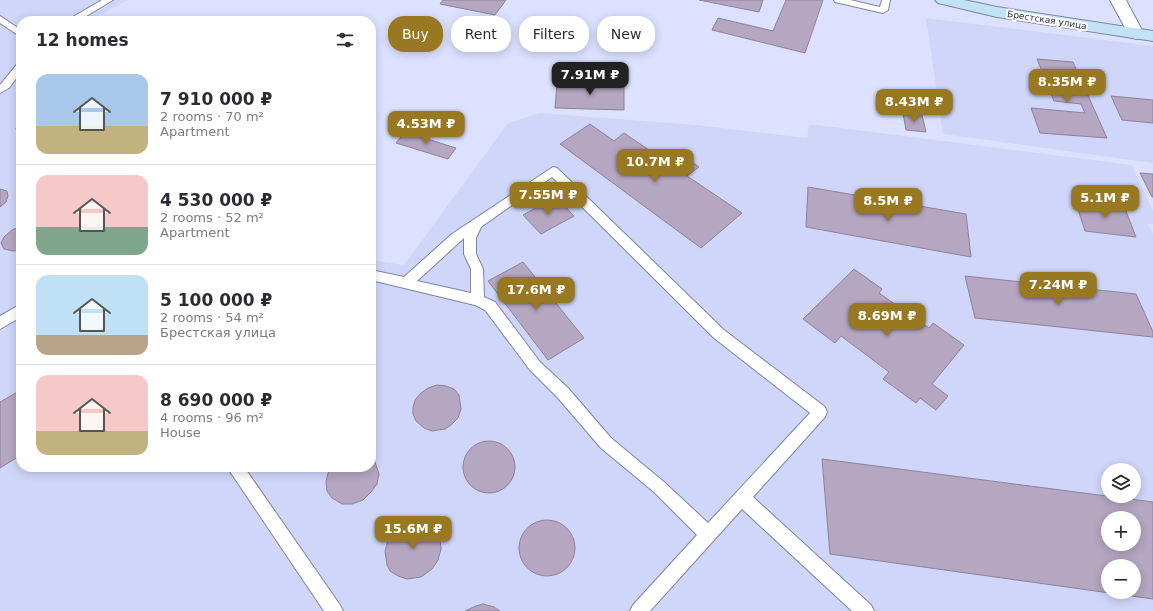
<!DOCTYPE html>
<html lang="en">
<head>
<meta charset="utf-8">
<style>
	:root { --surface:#fff; --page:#f7f7f7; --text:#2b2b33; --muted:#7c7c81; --line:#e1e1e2; --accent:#987821 }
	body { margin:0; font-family:"DejaVu Sans",sans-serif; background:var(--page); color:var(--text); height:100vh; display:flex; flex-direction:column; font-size:15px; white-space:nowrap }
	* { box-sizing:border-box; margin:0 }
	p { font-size:13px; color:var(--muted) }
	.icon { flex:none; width:22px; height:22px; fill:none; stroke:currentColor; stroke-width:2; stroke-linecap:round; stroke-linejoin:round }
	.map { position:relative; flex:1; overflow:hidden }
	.side { position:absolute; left:16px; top:16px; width:360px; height:456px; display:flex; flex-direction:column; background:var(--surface); border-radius:16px; box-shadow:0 2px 10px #0003 }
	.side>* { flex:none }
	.hud { position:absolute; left:388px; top:16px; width:380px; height:36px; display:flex; gap:8px }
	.buttons { position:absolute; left:1101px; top:463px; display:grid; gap:8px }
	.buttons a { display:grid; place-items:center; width:40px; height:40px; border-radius:50%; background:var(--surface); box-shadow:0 2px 10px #0003; font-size:20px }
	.price { position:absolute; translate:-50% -34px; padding:0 9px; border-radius:8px; background:var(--accent); color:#fff; font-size:13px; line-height:26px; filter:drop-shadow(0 1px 2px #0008) }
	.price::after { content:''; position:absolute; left:50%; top:24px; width:12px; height:9px; margin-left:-6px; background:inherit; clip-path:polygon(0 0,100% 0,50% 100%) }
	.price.selected { background:#222; color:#fff }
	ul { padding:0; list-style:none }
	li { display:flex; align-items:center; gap:12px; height:100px; padding:0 20px }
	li+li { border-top:1px solid var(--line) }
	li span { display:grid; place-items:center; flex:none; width:112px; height:80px; border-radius:12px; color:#555 }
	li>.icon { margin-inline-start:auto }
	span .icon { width:48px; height:48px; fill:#fffc; stroke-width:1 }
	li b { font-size:17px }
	h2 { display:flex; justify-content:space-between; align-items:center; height:48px; padding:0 20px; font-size:17px }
	.chip { padding:0 14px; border-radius:16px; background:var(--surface); box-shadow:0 2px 10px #0003; font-size:14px; line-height:36px }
	.chip.selected { background:var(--accent); color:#fff }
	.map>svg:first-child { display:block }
	.built { fill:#cfd6fa; fill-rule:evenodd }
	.building { fill:#b5a6c1; stroke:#8f819a; fill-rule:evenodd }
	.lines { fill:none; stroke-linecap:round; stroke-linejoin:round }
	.lane-casing { stroke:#7f849f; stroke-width:2 }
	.street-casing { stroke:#7f849f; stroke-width:2 }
	.secondary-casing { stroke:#7f849f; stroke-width:2 }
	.lane { fill:#fff; fill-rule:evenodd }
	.street { fill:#fff; fill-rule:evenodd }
	.secondary { fill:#c2e2f6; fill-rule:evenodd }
	.labels { text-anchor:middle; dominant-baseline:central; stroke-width:4; stroke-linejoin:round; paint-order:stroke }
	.far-street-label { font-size:9px; fill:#2f323d; stroke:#fff }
</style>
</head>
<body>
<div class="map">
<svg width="1153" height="611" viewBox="0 0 1153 611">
	<rect width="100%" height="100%" fill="#dbe1ff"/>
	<path class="built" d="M0 0H128L88 21H21V467H371V260L404 265 508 123 540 113 696 125 807 138 809 124 1132 165 1153 211V224H1148L1153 234V611H0ZM1108 470H1134V496H1108ZM1108 518H1134V544H1108ZM1108 566H1134V592H1108Z
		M926 18 1153 46V163L943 134Z"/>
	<path class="building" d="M443 0H506L495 15 440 4Z
		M699 0H763L759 12Z
		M786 0H823L805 53 712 30 718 18 773 31Z
		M1037 59 1073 62 1107 138 1040 133 1031 108 1085 113 1081 104 1054 101Z
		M557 83 624 84V110L555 108Z
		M1111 96 1153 100V123L1122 120Z
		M903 113 922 115 926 132 906 130Z
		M21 121V134L17 132 16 128Z
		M590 124 614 141 624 133 671 165 683 156 699 167 687 176 742 213 701 248 560 144Z
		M405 132 456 148 448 159 396 143Z
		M1140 173 1153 174V197H1152Z
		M808 187 966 214 971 257 806 227Z
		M0 189 7 191 8 196 6 202 0 207Z
		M556 197 574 216 541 234 523 215Z
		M1075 200 1124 206 1136 237 1085 231Z
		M21 226V250L13 251 4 249 1 243 4 237 12 230Z
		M523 262 584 338 548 360 488 281Z
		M854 269 882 289 879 293 929 328 933 323 964 345 932 384 948 396 936 410 920 398 916 403 883 379 889 372 841 336 835 343 803 319Z
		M965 276 1136 294 1153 332V337L975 318Z
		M437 385 446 386 454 389 459 395 461 409 458 418 451 425 445 429 432 431 424 428 416 421 413 414V408L415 400 421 393 428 388Z
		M21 390V455L0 468V402Z
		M463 467a26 26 0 1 1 52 0a26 26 0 1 1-52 0Z
		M371 457 375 462 379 474 377 484 371 492 363 500 352 504H342L332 498 327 491 326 482 328 473 331 467H371Z
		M822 459 1153 502V599L830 554ZM1108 518H1134V544H1108ZM1108 566H1134V592H1108Z
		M519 548a28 28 0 1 1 56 0a28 28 0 1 1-56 0Z
		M413 521 424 522 435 529 440 538 441 549 438 560 432 569 421 577 407 579 398 576 390 571 387 565 385 551 388 540 394 531 403 525Z
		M483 604 494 607 500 611H465L476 606Z"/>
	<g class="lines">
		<g class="lane-casing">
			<path id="lane" d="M102 0H113L78 21H66Z
				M834 0H850L880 7 882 0H890L888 10 883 13 835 2Z
				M0 16 21 30V37L0 23Z
				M21 62V72L9 88 0 93V85L18 63Z
				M553 167 557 168 724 330 825 407 827 412 825 417 753 497 871 605 874 611H852L742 509 650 611H630L633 605 697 535 654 492 601 448 558 398 530 370 485 310 475 305 371 280V270L404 277 452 234ZM552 177 714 338 810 413 708 523 664 482 611 438 568 388 540 362 495 302 484 297 483 269 476 254V238L481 227ZM464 238V254L471 269V293L417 281Z
				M21 304V317L0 329V316Z
				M227 467H244L340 605 343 611H324Z"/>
		</g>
		<g class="street-casing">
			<path id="street" d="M1110 0H1126L1144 34 1142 37 1136 39 1130 37Z"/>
		</g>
		<g class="secondary-casing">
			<path id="secondary" d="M935 0H964L997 7 1153 31V41L997 17 938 3Z"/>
		</g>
		<use href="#lane" class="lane"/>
		<use href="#street" class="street"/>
		<use href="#secondary" class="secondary"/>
	</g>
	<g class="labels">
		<g class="far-street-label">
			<text transform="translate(1047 20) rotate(9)">Брестская улица</text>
		</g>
	</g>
</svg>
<div class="buttons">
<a><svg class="icon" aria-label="layers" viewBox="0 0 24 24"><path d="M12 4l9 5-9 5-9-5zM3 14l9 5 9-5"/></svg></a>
<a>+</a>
<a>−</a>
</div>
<b class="price selected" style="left:590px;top:96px">7.91M ₽</b>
<b class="price" style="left:1067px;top:103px">8.35M ₽</b>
<b class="price" style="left:914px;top:123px">8.43M ₽</b>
<b class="price" style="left:426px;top:145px">4.53M ₽</b>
<b class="price" style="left:655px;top:183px">10.7M ₽</b>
<b class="price" style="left:548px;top:216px">7.55M ₽</b>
<b class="price" style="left:1105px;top:219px">5.1M ₽</b>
<b class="price" style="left:888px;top:222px">8.5M ₽</b>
<b class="price" style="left:1058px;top:306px">7.24M ₽</b>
<b class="price" style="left:536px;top:311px">17.6M ₽</b>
<b class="price" style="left:887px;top:337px">8.69M ₽</b>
<b class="price" style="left:413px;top:550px">15.6M ₽</b>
<div class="hud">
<a class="chip selected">Buy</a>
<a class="chip">Rent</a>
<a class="chip">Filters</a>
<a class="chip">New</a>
</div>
<section class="side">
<h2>12 homes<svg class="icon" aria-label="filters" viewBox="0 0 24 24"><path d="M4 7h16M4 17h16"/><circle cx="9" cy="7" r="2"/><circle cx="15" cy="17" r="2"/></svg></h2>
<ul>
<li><span style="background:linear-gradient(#a9c7e8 65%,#c2b280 0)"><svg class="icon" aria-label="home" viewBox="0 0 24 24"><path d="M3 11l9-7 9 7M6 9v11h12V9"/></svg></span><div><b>7 910 000 ₽</b><p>2 rooms · 70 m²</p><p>Apartment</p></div></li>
<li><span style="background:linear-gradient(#f6c9c9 65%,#7fa58c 0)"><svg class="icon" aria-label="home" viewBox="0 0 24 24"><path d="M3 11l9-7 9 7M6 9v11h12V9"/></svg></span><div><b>4 530 000 ₽</b><p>2 rooms · 52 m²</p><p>Apartment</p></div></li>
<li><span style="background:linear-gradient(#bfe0f5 75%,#b9a48a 0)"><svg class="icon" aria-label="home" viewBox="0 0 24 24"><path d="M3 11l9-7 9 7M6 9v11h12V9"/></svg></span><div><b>5 100 000 ₽</b><p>2 rooms · 54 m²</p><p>Брестская улица</p></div></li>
<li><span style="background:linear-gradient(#f6c9c9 70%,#c2b280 0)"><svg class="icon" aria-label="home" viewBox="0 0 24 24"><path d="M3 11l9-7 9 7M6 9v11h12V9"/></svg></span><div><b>8 690 000 ₽</b><p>4 rooms · 96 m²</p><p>House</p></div></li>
</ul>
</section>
</div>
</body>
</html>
